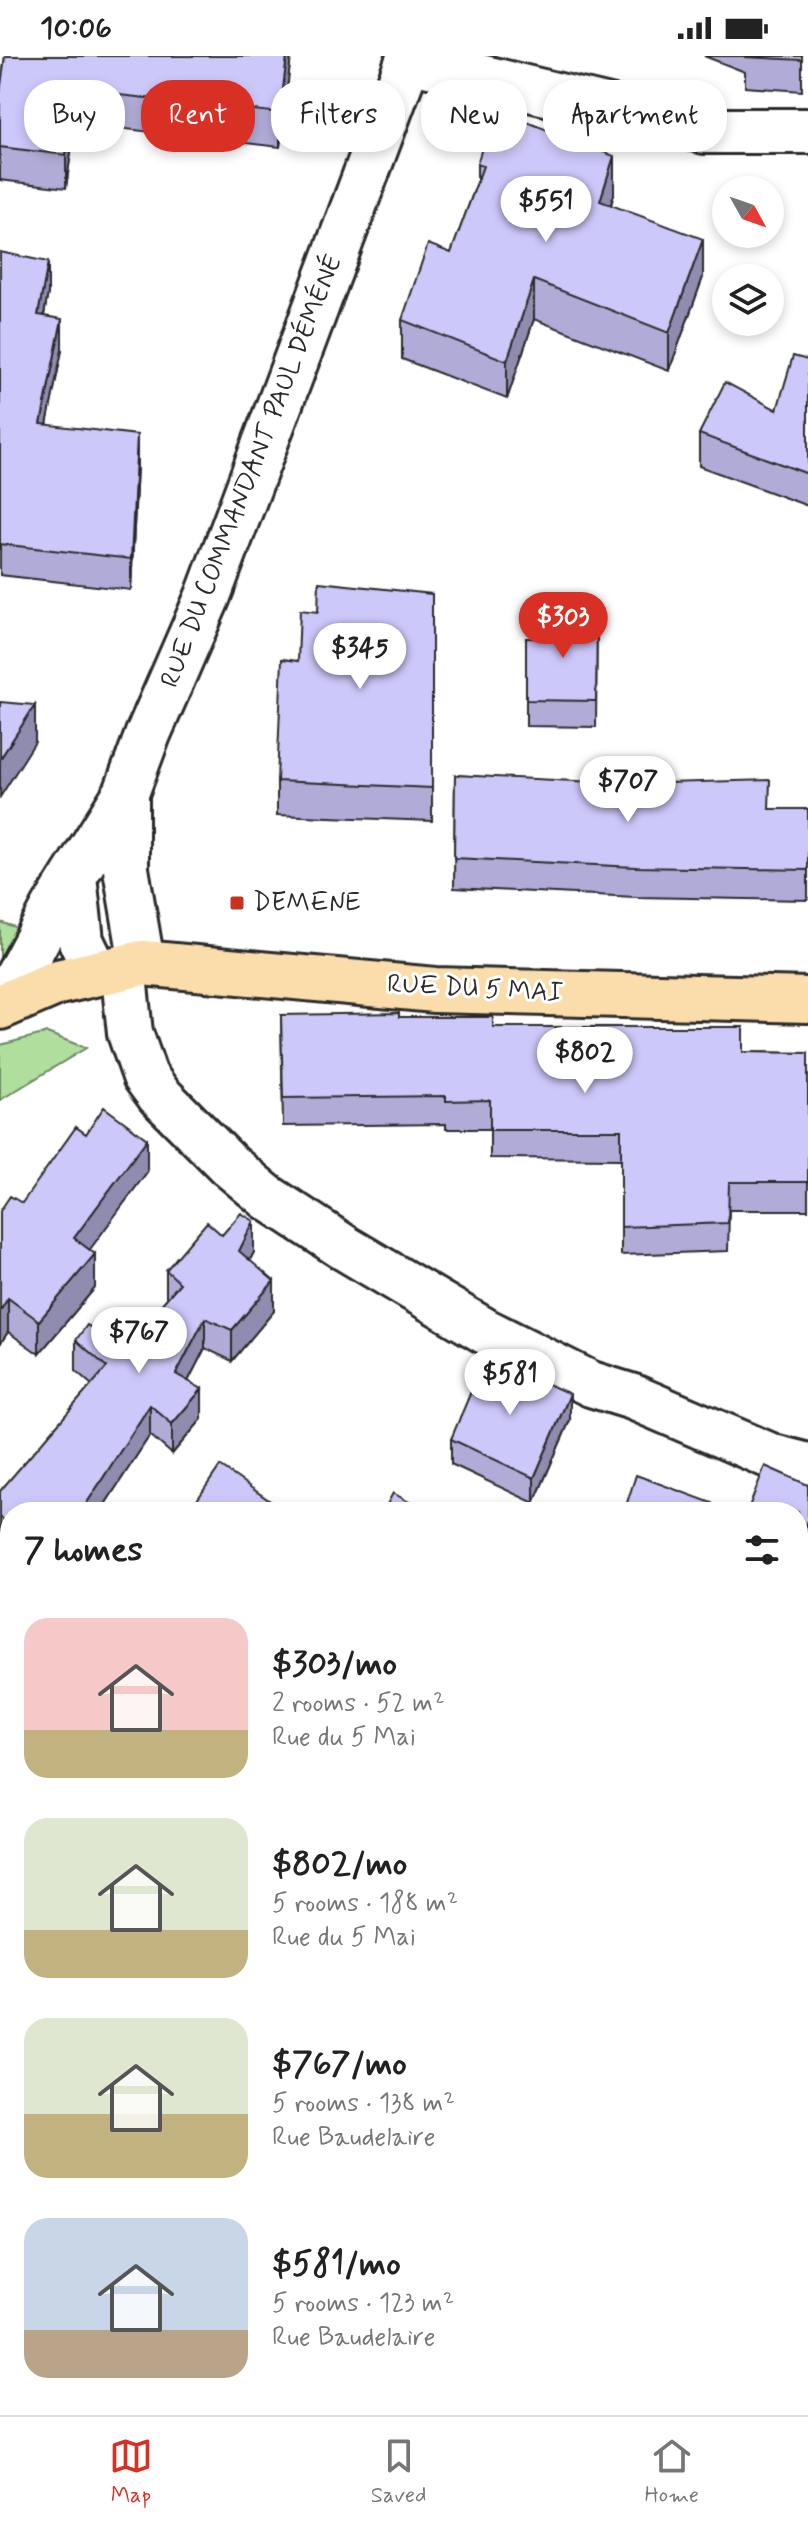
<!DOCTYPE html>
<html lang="en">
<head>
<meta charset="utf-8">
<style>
	:root { --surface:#fff; --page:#f6f6f6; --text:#222; --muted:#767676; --line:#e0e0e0; --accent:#d93025 }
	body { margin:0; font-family:Mynerve,sans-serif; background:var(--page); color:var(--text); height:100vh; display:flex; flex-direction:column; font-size:30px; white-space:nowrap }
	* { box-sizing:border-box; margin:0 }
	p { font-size:26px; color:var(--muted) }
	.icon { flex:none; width:44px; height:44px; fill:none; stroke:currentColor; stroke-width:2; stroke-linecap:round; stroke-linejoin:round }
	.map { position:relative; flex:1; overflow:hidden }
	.drawer { position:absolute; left:0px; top:1446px; width:808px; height:914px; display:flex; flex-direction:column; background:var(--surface); border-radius:32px 32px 0 0; box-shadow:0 4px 12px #0003 }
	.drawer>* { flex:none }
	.guide { position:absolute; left:24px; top:24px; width:760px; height:72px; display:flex; gap:16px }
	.needle { width:52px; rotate:130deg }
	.tools { position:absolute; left:712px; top:120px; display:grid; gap:16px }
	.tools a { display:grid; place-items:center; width:72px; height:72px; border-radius:50%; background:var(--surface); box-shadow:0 4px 12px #0003; font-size:40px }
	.price { position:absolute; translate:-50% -68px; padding:0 18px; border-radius:28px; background:#fff; color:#222; font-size:26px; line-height:52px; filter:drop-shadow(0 2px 4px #0008) }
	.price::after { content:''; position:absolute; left:50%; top:48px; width:24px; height:18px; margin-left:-12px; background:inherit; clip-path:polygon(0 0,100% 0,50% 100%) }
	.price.current { background:var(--accent); color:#fff }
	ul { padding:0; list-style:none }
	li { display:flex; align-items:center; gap:24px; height:200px; padding:0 24px }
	li span { display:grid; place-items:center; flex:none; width:224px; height:160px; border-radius:24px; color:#555 }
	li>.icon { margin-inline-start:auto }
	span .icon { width:96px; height:96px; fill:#fffc; stroke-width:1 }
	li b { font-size:34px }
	h2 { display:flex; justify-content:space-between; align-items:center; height:96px; padding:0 24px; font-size:34px }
	.tag { padding:0 28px; border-radius:32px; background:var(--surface); box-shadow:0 4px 12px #0003; font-size:28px; line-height:72px }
	.tag.current { background:var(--accent); color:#fff }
	.status { display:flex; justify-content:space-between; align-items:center; height:56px; padding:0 40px; background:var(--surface); direction:ltr }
	.status svg { height:22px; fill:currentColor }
	.tab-bar { display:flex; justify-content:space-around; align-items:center; height:112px; border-top:2px solid var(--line); background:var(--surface); font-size:22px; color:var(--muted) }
	.tab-bar a { display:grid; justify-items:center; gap:4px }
	.tab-bar .current { color:var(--accent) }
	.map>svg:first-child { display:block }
	.built { fill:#f0eefe }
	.green { fill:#afde9d; stroke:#6d8464; stroke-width:2 }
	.water { fill:#93ccf2; stroke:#698ca2; stroke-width:2 }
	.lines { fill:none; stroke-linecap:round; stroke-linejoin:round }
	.minor-casing { stroke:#2b2b2b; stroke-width:50 }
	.major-casing { stroke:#2b2b2b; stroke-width:50 }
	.minor { stroke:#fff; stroke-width:44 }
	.major { stroke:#faddab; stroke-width:44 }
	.wall { fill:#b0acd7; stroke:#2b2b2b; stroke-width:2 }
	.shaded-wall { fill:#908caf; stroke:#2b2b2b; stroke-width:2 }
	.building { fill:#cdc8fa; stroke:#2b2b2b; stroke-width:2 }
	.poi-dot { fill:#c8321e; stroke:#fff; stroke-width:3 }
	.labels { text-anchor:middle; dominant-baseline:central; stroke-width:6; stroke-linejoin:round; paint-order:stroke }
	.street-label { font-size:26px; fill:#2b2b2b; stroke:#fff }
	.poi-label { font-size:26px; fill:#2b2b2b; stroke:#fff; text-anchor:start }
</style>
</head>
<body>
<div class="status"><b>10:06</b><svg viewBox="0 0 49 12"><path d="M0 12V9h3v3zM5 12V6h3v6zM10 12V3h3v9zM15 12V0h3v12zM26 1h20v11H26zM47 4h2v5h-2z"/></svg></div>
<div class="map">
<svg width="808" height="2359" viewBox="0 0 808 2359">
	<rect width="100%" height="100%" fill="#fff"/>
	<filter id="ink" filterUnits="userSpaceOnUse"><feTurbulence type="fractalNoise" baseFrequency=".0125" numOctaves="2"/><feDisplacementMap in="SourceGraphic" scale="16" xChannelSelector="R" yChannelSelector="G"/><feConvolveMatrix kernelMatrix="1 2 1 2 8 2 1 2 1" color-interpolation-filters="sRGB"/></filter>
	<g filter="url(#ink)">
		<path class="built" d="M10 1954V2350H419L420 2359H0V1955Z"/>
		<path class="green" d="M0 866 21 873 0 904Z
			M47 977 86 992 0 1044V989Z"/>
		<path class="water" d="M798 2184H807L808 2269H798Z"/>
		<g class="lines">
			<g class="minor-casing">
				<path id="minor" d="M409 4 705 75H808
					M126 737V813L142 907
					M74 820 81 885 96 916
					M123 911 130 977 145 1020 159 1039 229 1109 267 1141 345 1192 485 1275 591 1328 633 1341 773 1401 808 1410
					M2 949 54 852 126 737 148 678 208 540 410 0
					M0 1832 10 1846
					M0 1914 10 1906
					M798 2101 808 2100
					M699 2350 700 2359"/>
			</g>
			<g class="major-casing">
				<path id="major" d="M0 951 58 926 142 907 435 934 808 944"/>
			</g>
			<use href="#minor" class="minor"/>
			<use href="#major" class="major"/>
		</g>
		<path class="wall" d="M5 0H291L280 91 75 67 66 132 0 124V37Z
			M704 0H802V35L745 31V16Z
			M477 108 614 138 611 149 703 221 669 315 534 263 507 343 402 303V264L451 197 477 126Z
			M0 196 48 237 44 260 62 294 47 368 137 410 131 534 0 519Z
			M808 304V450L699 410V378L777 354Z
			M432 538V765L277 759V725L298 605 318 556Z
			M597 558 596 671 526 670V582H544Z
			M455 719 595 729 770 753H808V844L636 841 454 832Z
			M281 959 399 961 743 996 808 997V1154H729L728 1195 621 1199V1103L490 1102V1073H446V1068L283 1070Z
			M147 1116 89 1194 95 1232 39 1298 8 1276 0 1288 22 1147Z
			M222 1179 254 1196 250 1204 274 1255 232 1305 205 1292 188 1325 202 1363 172 1398 150 1379 100 1456H10V1498L0 1491V1435L92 1329 76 1315V1284L125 1290 166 1244V1214Z
			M570 1364 534 1447 451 1408V1383Z
			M0 1525 10 1527V1725L0 1711Z
			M798 1608 808 1614V1772L798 1766Z
			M808 1780V1973H799L798 1959V1781Z
			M10 1936V2110L0 2105V1938Z
			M512 2350H603L604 2359H513Z"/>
		<path class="shaded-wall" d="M287 0H291L280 91V57Z
			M75 34V67L66 132V99Z
			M614 100V138L600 183V145Z
			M703 183V221L669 315V277Z
			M48 206V237L38 290V259Z
			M534 224V263L507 343V305Z
			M62 263V294L41 399V368Z
			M137 379V410L131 534V503Z
			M35 649V686L0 741V703Z
			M147 1083V1116L74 1215V1182Z
			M254 1165V1196L239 1225V1195Z
			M95 1198V1232L39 1298V1265Z
			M274 1225V1255L232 1305V1274Z
			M8 1242V1276L0 1288V1255Z
			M205 1262V1292L176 1349V1318Z
			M202 1333V1363L172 1398V1368Z
			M570 1338V1364L534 1447V1422Z
			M150 1349V1379L100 1456H81Z
			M808 1464V1490L799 1514V1488Z
			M57 2350H75L70 2359H52Z"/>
		<path class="building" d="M5 0H287L280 57 75 34 66 99 0 91V37Z
			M745 0H802V4L745 1Z
			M494 53 614 100 600 145 703 183 669 277 534 224 507 305 402 264 428 188 451 197 483 110 477 108Z
			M0 196 48 206 38 259 62 263 41 368 137 379 131 503 0 488Z
			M793 300 808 304V418L699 378 725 326 777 354Z
			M319 526 432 538V732L277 725 282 603 298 605 300 554 318 556Z
			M545 558H597L596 645 526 644V582H544Z
			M0 646 35 649 0 703Z
			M455 719 595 726V729L770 724 769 753H808V814L636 811 454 802Z
			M399 957V961H493V971H743V996L808 997V1126H729L728 1167 621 1171V1074H490V1044L446 1045V1040L283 1042 281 959Z
			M104 1051 147 1083 74 1182 95 1198 39 1265 8 1242 0 1255V1155L10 1140 22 1147 76 1071 86 1078Z
			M241 1157 254 1165 239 1195 274 1225 232 1274 205 1262 176 1318 202 1333 172 1368 150 1349 81 1456H10V1468L0 1461V1435L107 1311 76 1284 87 1269 125 1290 180 1227 166 1214 207 1166 222 1179Z
			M486 1300 570 1338 534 1422 451 1383Z
			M220 1410 286 1456H189Z
			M765 1410 808 1429V1464L799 1488 798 1456H747Z
			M636 1419 712 1447 709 1456H624Z
			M393 1437 427 1456H383Z
			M0 1525 10 1527V1682L0 1668Z
			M798 1608 808 1614V1746L798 1741Z
			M808 1780V1939L799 1940 798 1926V1781Z
			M10 1936V2076L0 2071V1938Z
			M10 2220V2350H57L52 2359H0V2239Z
			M798 2331H808V2359H790L789 2350H798Z
			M515 2350H603L604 2359H516Z"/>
	</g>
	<rect class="poi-dot" x="229" y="839" width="16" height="16" rx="4"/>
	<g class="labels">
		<g class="street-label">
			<text transform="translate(252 415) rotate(-69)">RUE DU COMMANDANT PAUL DÉMÉNÉ</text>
			<text transform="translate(475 933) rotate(3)">RUE DU 5 MAI</text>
		</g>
		<g class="poi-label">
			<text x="253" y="847">DEMENE</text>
		</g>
	</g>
</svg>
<div class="tools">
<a><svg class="needle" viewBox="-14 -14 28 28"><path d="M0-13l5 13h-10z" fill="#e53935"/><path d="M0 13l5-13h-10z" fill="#767676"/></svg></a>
<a><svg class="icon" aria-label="layers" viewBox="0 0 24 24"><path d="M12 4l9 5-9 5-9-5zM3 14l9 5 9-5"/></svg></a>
</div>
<b class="price" style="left:546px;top:188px">$551</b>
<b class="price current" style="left:563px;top:604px">$303</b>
<b class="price" style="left:360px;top:635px">$345</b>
<b class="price" style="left:628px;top:768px">$707</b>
<b class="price" style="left:585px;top:1039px">$802</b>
<b class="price" style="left:139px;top:1319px">$767</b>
<b class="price" style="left:510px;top:1361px">$581</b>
<div class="guide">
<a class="tag">Buy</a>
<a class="tag current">Rent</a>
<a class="tag">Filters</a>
<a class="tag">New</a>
<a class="tag">Apartment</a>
</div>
<section class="drawer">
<h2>7 homes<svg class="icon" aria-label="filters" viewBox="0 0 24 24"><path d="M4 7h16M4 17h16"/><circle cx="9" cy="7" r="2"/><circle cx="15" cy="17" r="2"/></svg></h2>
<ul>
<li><span style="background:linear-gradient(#f6c9c9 70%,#c2b280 0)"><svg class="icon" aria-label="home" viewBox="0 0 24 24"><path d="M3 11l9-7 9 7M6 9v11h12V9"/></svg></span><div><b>$303/mo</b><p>2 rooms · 52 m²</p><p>Rue du 5 Mai</p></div></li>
<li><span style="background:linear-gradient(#dfe7d0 70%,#c2b280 0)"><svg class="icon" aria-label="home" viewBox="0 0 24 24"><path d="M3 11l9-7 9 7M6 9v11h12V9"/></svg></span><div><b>$802/mo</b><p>5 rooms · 188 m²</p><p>Rue du 5 Mai</p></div></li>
<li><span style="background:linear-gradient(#dfe7d0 60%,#c2b280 0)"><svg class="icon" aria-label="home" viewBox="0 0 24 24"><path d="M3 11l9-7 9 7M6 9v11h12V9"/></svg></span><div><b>$767/mo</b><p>5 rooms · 138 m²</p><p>Rue Baudelaire</p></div></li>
<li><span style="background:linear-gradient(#c9d6e8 70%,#b9a48a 0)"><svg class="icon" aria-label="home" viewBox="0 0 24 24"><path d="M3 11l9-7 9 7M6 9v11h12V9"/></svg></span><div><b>$581/mo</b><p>5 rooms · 123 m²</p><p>Rue Baudelaire</p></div></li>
</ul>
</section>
</div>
<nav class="tab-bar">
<a class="current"><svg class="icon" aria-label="map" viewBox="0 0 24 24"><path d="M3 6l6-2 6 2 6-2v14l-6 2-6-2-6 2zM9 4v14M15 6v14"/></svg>Map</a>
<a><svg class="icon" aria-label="saved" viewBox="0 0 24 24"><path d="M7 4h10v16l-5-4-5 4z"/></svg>Saved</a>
<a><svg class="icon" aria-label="home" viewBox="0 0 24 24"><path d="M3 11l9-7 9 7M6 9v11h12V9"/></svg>Home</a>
</nav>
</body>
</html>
